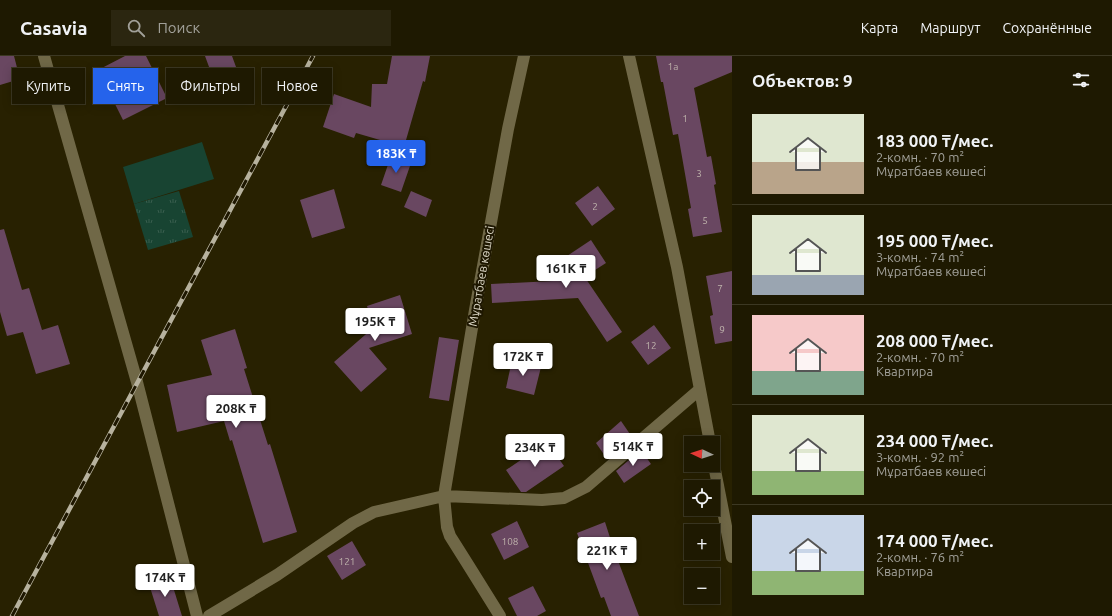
<!DOCTYPE html>
<html lang="ru">
<head>
<meta charset="utf-8">
<style>
	:root { --surface:#1e1901; --page:#2b2610; --text:#f1f3f6; --muted:#a1a099; --line:#3c3823; --accent:#2563eb }
	body { margin:0; font-family:Ubuntu,sans-serif; background:var(--page); color:var(--text); height:100vh; display:flex; flex-direction:column; font-size:15px; white-space:nowrap }
	* { box-sizing:border-box; margin:0 }
	p { font-size:13px; color:var(--muted) }
	.icon { flex:none; width:22px; height:22px; fill:none; stroke:currentColor; stroke-width:2; stroke-linecap:round; stroke-linejoin:round }
	.map { position:relative; flex:1; overflow:hidden }
	.side { display:flex; flex-direction:column; background:var(--surface); width:380px }
	.side>* { flex:none }
	.banner { position:absolute; left:12px; top:12px; width:380px; height:36px; display:flex; gap:8px }
	.needle { width:26px; rotate:274deg }
	.buttons { position:absolute; left:684px; top:380px; display:grid; gap:8px }
	.buttons a { display:grid; place-items:center; width:36px; height:36px; border-radius:0px; background:var(--surface); box-shadow:0 2px 10px #0003,0 0 0 1px var(--line); font-size:20px }
	.price { position:absolute; translate:-50% -34px; padding:0 9px; border-radius:4px; background:#fff; color:#222; font-size:13px; line-height:26px; filter:drop-shadow(0 1px 2px #0008) }
	.price::after { content:''; position:absolute; left:50%; top:24px; width:12px; height:9px; margin-left:-6px; background:inherit; clip-path:polygon(0 0,100% 0,50% 100%) }
	.price.on { background:var(--accent); color:#fff }
	ul { padding:0; list-style:none }
	li { display:flex; align-items:center; gap:12px; height:100px; padding:0 20px }
	li+li { border-top:1px solid var(--line) }
	li span { display:grid; place-items:center; flex:none; width:112px; height:80px; border-radius:0px; color:#555 }
	li>.icon { margin-inline-start:auto }
	span .icon { width:48px; height:48px; fill:#fffc; stroke-width:1 }
	li b { font-size:17px }
	h2 { display:flex; justify-content:space-between; align-items:center; height:48px; padding:0 20px; font-size:17px }
	.pill { padding:0 14px; border-radius:0px; background:var(--surface); box-shadow:0 2px 10px #0003,0 0 0 1px var(--line); font-size:14px; line-height:36px }
	.pill.on { background:var(--accent); color:#fff }
	header { display:flex; align-items:center; gap:24px; box-sizing:border-box; height:56px; padding:0 20px; background:var(--surface); border-bottom:1px solid var(--line) }
	header strong { font-size:19px }
	nav { display:flex; gap:22px; margin-inline-start:auto; font-size:14px }
	.search { width:280px; height:36px; background:var(--page); display:flex; align-items:center; gap:10px; box-sizing:border-box; padding:0 14px; border-radius:0px; color:var(--muted); font-size:15px }
	main { display:flex; flex:1; min-height:0 }
	.map>svg:first-child { display:block }
	.grass { fill:#184432 }
	.park { fill:url(#park-tufts) }
	.building { fill:#694761 }
	.lines { fill:none; stroke-linecap:round; stroke-linejoin:round }
	.street { stroke:#706847; stroke-width:12 }
	.rail-casing { stroke:#b7b29e; stroke-width:4.5 }
	.rail { stroke:#1e1700; stroke-width:3; stroke-dasharray:9; stroke-linecap:butt }
	.labels { text-anchor:middle; dominant-baseline:central; stroke-width:4; stroke-linejoin:round; paint-order:stroke }
	.number-label { font-size:10px; fill:#beb2ab }
	.street-label { font-size:12px; fill:#dad5c4; stroke:#1e1700 }
</style>
</head>
<body>
<header>
<strong>Casavia</strong>
<div class="search"><svg class="icon" aria-label="search" viewBox="0 0 24 24"><circle cx="10" cy="10" r="6"/><path d="M15 15l6 6"/></svg>Поиск</div>
<nav><a>Карта</a><a>Маршрут</a><a>Сохранённые</a></nav>
</header>
<main>
<div class="map">
<svg width="732" height="560" viewBox="0 0 732 560">
	<defs>
		<pattern id="park-tufts" width="24" height="20" patternUnits="userSpaceOnUse"><rect width="24" height="20" fill="#184432"/><path d="M3 7l-1-3M5 7V3M7 7l1-3M15 17l-1-3M17 17v-4M19 17l1-3" fill="none" stroke="#395e4e"/></pattern>
	</defs>
	<rect width="100%" height="100%" fill="#282101"/>
	<path class="grass" d="M202 86 214 123 134 148 123 111Z"/>
	<path class="park" d="M179 135 193 181 148 194 134 148Z"/>
	<path class="building" d="M0 0H14L20 23 0 29Z
		M125 0H146L167 42 123 64 98 14Z
		M205 0H232L243 30 219 38Z
		M392 0H430L425 26 423 25 404 91 356 77 354 82 323 71 334 38 371 51 372 28H387Z
		M656 0H732V16L694 32 707 101 711 100 716 128 714 129 722 176 693 181 688 153 691 152 678 78 673 79 663 26H661Z
		M391 100 411 107 401 136 381 129Z
		M598 130 615 153 592 170 575 147Z
		M334 133 345 172 312 182 300 144Z
		M411 135 432 144 426 161 404 151Z
		M4 173 22 234 29 232 42 274 58 269 70 308 36 318 23 276 7 280 0 256V174Z
		M591 184 606 207 581 223H586L622 276 607 286 578 242 492 247 491 228 573 224 561 204Z
		M732 215V285L715 288 710 260 713 259 706 220Z
		M400 239 412 278 369 292 387 313 361 336 334 306 373 272 367 250Z
		M654 269 671 292 648 309 631 286Z
		M235 273 247 312 244 313 268 389 270 388 297 476 263 487 232 384 230 385 224 365 177 376 167 329 212 319 201 284Z
		M439 281 459 284 449 345 429 342Z
		M512 304 541 311 534 339 506 332Z
		M621 365 632 381 607 403 596 387Z
		M547 386 564 410 526 436H521L506 414Z
		M641 394 651 408 624 427 616 415Z
		M517 465 529 491 504 504 491 478Z
		M605 466 614 494 639 560H611L604 541 601 542 591 515 577 477Z
		M352 485 366 509 342 524 327 500Z
		M170 521 182 560H159L149 528Z
		M533 530 546 555 537 560H517L508 542Z"/>
	<g class="lines">
		<path class="street" d="M44 0 137 326 197 560
			M629 0 677 211 710 387
			M713 404 732 501
			M209 560 277 519 353 467 374 456 444 440 542 444 564 442 586 431 699 334
			M500 560 467 507 450 480 447 471 444 440 475 254 508 73 524 0"/>
		<g class="rail-casing">
			<path id="rail" d="M12 560 313 0"/>
		</g>
		<use href="#rail" class="rail"/>
	</g>
	<g class="labels">
		<g class="number-label">
			<text x="673" y="10">1а</text>
			<text x="685" y="62">1</text>
			<text x="699" y="117">3</text>
			<text x="595" y="150">2</text>
			<text x="705" y="164">5</text>
			<text x="720" y="232">7</text>
			<text x="722" y="273">9</text>
			<text x="651" y="289">12</text>
			<text x="510" y="485">108</text>
			<text x="347" y="505">121</text>
		</g>
		<g class="street-label">
			<text transform="translate(481 220) rotate(-80)">Мұратбаев көшесі</text>
		</g>
	</g>
</svg>
<div class="buttons">
<a><svg class="needle" viewBox="-14 -14 28 28"><path d="M0-13l5 13h-10z" fill="#e53935"/><path d="M0 13l5-13h-10z" fill="#a1a099"/></svg></a>
<a><svg class="icon" aria-label="locate" viewBox="0 0 24 24"><circle cx="12" cy="12" r="6"/><path d="M12 2v4M12 18v4M2 12h4M18 12h4"/></svg></a>
<a>+</a>
<a>−</a>
</div>
<b class="price on" style="left:396px;top:118px">183K ₸</b>
<b class="price" style="left:566px;top:233px">161K ₸</b>
<b class="price" style="left:375px;top:286px">195K ₸</b>
<b class="price" style="left:523px;top:321px">172K ₸</b>
<b class="price" style="left:236px;top:373px">208K ₸</b>
<b class="price" style="left:633px;top:411px">514K ₸</b>
<b class="price" style="left:535px;top:412px">234K ₸</b>
<b class="price" style="left:607px;top:515px">221K ₸</b>
<b class="price" style="left:165px;top:542px">174K ₸</b>
<div class="banner">
<a class="pill">Купить</a>
<a class="pill on">Снять</a>
<a class="pill">Фильтры</a>
<a class="pill">Новое</a>
</div>
</div>
<section class="side">
<h2>Объектов: 9<svg class="icon" aria-label="filters" viewBox="0 0 24 24"><path d="M4 7h16M4 17h16"/><circle cx="9" cy="7" r="2"/><circle cx="15" cy="17" r="2"/></svg></h2>
<ul>
<li><span style="background:linear-gradient(#dfe7d0 60%,#b9a48a 0)"><svg class="icon" aria-label="home" viewBox="0 0 24 24"><path d="M3 11l9-7 9 7M6 9v11h12V9"/></svg></span><div><b>183 000 ₸/мес.</b><p>2-комн. · 70 m²</p><p>Мұратбаев көшесі</p></div></li>
<li><span style="background:linear-gradient(#dfe7d0 75%,#9aa5b1 0)"><svg class="icon" aria-label="home" viewBox="0 0 24 24"><path d="M3 11l9-7 9 7M6 9v11h12V9"/></svg></span><div><b>195 000 ₸/мес.</b><p>3-комн. · 74 m²</p><p>Мұратбаев көшесі</p></div></li>
<li><span style="background:linear-gradient(#f6c9c9 70%,#7fa58c 0)"><svg class="icon" aria-label="home" viewBox="0 0 24 24"><path d="M3 11l9-7 9 7M6 9v11h12V9"/></svg></span><div><b>208 000 ₸/мес.</b><p>2-комн. · 70 m²</p><p>Квартира</p></div></li>
<li><span style="background:linear-gradient(#dfe7d0 70%,#8fb573 0)"><svg class="icon" aria-label="home" viewBox="0 0 24 24"><path d="M3 11l9-7 9 7M6 9v11h12V9"/></svg></span><div><b>234 000 ₸/мес.</b><p>3-комн. · 92 m²</p><p>Мұратбаев көшесі</p></div></li>
<li><span style="background:linear-gradient(#c9d6e8 70%,#8fb573 0)"><svg class="icon" aria-label="home" viewBox="0 0 24 24"><path d="M3 11l9-7 9 7M6 9v11h12V9"/></svg></span><div><b>174 000 ₸/мес.</b><p>2-комн. · 76 m²</p><p>Квартира</p></div></li>
</ul>
</section>
</main>
</body>
</html>
